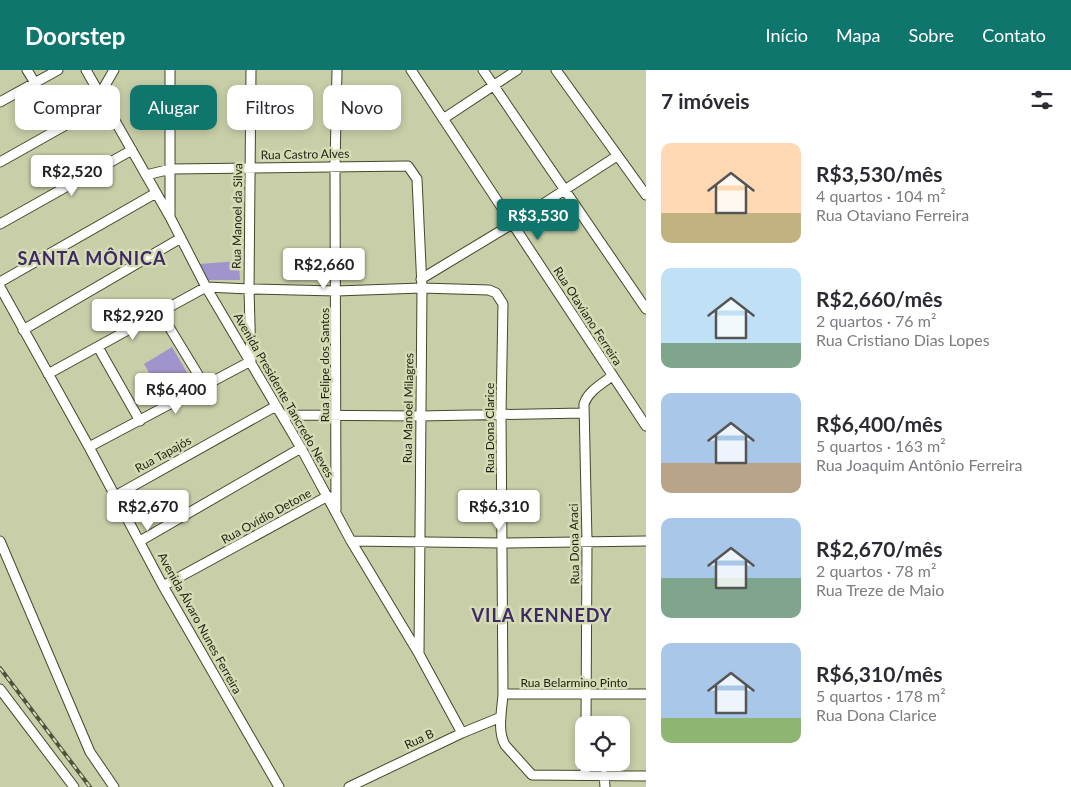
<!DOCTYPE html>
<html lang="pt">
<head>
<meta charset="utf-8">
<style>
	:root { --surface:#fff; --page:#f7f7f7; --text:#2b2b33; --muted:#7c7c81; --accent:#0f766e }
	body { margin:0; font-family:Lato,sans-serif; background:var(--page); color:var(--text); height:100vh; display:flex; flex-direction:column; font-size:19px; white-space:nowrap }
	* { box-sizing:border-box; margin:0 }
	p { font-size:16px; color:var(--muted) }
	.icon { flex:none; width:28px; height:28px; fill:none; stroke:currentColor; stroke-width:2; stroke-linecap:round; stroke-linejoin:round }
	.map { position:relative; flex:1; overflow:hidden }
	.details { display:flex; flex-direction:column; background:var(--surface); width:425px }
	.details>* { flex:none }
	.banner { position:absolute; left:15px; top:15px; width:475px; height:45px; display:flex; gap:10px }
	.buttons { position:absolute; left:575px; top:646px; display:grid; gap:10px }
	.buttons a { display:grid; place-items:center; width:55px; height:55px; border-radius:10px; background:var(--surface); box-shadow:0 2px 8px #0003; font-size:25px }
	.price { position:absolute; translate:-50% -42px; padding:0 11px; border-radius:5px; background:#fff; color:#222; font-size:16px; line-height:32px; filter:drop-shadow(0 1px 2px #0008) }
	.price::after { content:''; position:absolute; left:50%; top:30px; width:15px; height:11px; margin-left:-8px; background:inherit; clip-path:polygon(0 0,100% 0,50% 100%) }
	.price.current { background:var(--accent); color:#fff }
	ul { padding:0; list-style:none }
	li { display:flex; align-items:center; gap:15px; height:125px; padding:0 15px }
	li span { display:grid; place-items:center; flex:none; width:140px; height:100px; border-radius:10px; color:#555 }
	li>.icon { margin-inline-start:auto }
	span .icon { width:60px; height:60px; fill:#fffc; stroke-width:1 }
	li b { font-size:21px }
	h2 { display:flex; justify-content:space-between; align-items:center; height:60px; padding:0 15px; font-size:21px }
	.chip { padding:0 18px; border-radius:10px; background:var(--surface); box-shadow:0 2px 8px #0003; font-size:18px; line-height:45px }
	.chip.current { background:var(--accent); color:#fff }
	header { display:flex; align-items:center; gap:30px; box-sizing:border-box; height:70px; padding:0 25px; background:var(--accent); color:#fff }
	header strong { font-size:24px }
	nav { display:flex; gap:28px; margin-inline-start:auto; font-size:18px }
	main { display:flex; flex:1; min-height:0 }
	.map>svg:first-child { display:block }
	.green { fill:#a194cc }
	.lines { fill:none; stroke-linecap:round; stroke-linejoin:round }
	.minor-casing { stroke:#454928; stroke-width:11 }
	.minor { stroke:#fff; stroke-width:9 }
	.rail-casing { stroke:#4e523d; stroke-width:4 }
	.rail { stroke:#d5dbb4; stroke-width:2; stroke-dasharray:5.5; stroke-linecap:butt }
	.labels { text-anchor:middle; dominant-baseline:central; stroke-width:5; stroke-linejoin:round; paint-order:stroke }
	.street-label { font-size:12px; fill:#1e2012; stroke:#d5dbb4 }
	.district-label { font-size:18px; font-weight:bold; letter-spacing:1px; fill:#3d2a65; stroke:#d5dbb4 }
</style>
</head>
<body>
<header>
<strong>Doorstep</strong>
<nav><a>Início</a><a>Mapa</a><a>Sobre</a><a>Contato</a></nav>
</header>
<main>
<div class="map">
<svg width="646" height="717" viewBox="0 0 646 717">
	<rect width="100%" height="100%" fill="#c8cea8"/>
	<path class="green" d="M239 191 240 210H208L199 194Z
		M172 277 195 316 166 332 144 294Z"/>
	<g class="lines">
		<g class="minor-casing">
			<path id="minor" d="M27 0 35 13
				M86 0 170 147 206 217 301 378 351 471 419 584 462 663
				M170 0V145
				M411 0 646 356
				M483 0 646 239
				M556 0 646 125
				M100 24 114 0
				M0 32 58 0
				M443 49 517 0
				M0 92 105 33
				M146 105 171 99 408 96 417 109 422 218 419 583
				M0 154 132 80
				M421 209 512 154 617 86
				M0 212 156 123
				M0 217 89 377 163 516 279 717
				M160 242 205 316
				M23 260 181 168
				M98 277 140 351
				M48 304 206 217 249 219 336 221 422 218 489 220 496 223 503 234 501 344 503 624C502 641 497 660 505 675L532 705 646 706
				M282 345 420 346 584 343
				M89 377 251 291 249 219 251 0
				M115 426 276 336
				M336 440 335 96 337 0
				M0 471 90 682 114 717
				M140 471 301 378
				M351 471 502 473 646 471
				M163 516 328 426
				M0 619 74 717
				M503 624H646
				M586 655 587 471 584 334C588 321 602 314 612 306
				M585 705V692
				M604 705 605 717
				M349 717 462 663 501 647"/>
		</g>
		<use href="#minor" class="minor"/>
		<g class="rail-casing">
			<path id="rail" d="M0 598 90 717"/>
		</g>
		<use href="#rail" class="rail"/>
	</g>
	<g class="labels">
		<g class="street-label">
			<text transform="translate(305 84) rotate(-1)">Rua Castro Alves</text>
			<text transform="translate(237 146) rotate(-89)">Rua Manoel da Silva</text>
			<text transform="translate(588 246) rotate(57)">Rua Otaviano Ferreira</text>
			<text transform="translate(324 295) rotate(-90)">Rua Felipe dos Santos</text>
			<text transform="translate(284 325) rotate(60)">Avenida Presidente Tancredo Neves</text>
			<text transform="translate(408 338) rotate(-89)">Rua Manoel Milagres</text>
			<text transform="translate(489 358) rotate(-90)">Rua Dona Clarice</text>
			<text transform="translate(163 384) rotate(-29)">Rua Tapajós</text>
			<text transform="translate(266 446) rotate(-29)">Rua Ovídio Detone</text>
			<text transform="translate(574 474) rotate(-91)">Rua Dona Araci</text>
			<text transform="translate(200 553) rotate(61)">Avenida Álvaro Nunes Ferreira</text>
			<text x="574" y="612">Rua Belarmino Pinto</text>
			<text transform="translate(419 669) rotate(-25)">Rua B</text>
		</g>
		<g class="district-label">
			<text x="92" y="188">SANTA MÔNICA</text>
			<text x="542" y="545">VILA KENNEDY</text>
		</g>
	</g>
</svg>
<div class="buttons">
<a><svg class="icon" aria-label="locate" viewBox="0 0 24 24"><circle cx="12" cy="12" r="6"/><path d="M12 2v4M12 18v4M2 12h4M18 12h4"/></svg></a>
</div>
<b class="price" style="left:72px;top:127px">R$2,520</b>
<b class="price current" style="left:538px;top:171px">R$3,530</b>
<b class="price" style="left:324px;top:220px">R$2,660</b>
<b class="price" style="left:133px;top:271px">R$2,920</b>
<b class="price" style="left:176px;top:345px">R$6,400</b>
<b class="price" style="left:148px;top:462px">R$2,670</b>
<b class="price" style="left:499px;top:462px">R$6,310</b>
<div class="banner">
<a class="chip">Comprar</a>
<a class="chip current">Alugar</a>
<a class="chip">Filtros</a>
<a class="chip">Novo</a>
</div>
</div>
<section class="details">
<h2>7 imóveis<svg class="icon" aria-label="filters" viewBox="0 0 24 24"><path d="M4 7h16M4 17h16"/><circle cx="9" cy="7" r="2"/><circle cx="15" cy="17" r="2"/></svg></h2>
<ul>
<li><span style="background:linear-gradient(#ffd9b3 70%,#c2b280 0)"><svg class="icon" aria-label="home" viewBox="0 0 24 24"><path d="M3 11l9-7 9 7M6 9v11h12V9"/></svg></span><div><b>R$3,530/mês</b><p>4 quartos · 104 m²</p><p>Rua Otaviano Ferreira</p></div></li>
<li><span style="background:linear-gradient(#bfe0f5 75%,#7fa58c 0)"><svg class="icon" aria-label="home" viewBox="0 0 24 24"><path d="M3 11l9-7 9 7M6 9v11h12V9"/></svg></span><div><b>R$2,660/mês</b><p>2 quartos · 76 m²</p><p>Rua Cristiano Dias Lopes</p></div></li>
<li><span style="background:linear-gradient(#a9c7e8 70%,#b9a48a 0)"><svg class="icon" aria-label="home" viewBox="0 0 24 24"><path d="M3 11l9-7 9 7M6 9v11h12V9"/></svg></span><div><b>R$6,400/mês</b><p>5 quartos · 163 m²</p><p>Rua Joaquim Antônio Ferreira</p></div></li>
<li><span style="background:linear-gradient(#a9c7e8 60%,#7fa58c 0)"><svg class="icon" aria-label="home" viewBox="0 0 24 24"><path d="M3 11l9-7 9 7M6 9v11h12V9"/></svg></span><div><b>R$2,670/mês</b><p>2 quartos · 78 m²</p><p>Rua Treze de Maio</p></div></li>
<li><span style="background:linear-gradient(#a9c7e8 75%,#8fb573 0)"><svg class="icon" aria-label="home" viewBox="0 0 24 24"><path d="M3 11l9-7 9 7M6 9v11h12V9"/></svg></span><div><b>R$6,310/mês</b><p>5 quartos · 178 m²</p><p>Rua Dona Clarice</p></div></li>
</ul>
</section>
</main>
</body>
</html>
